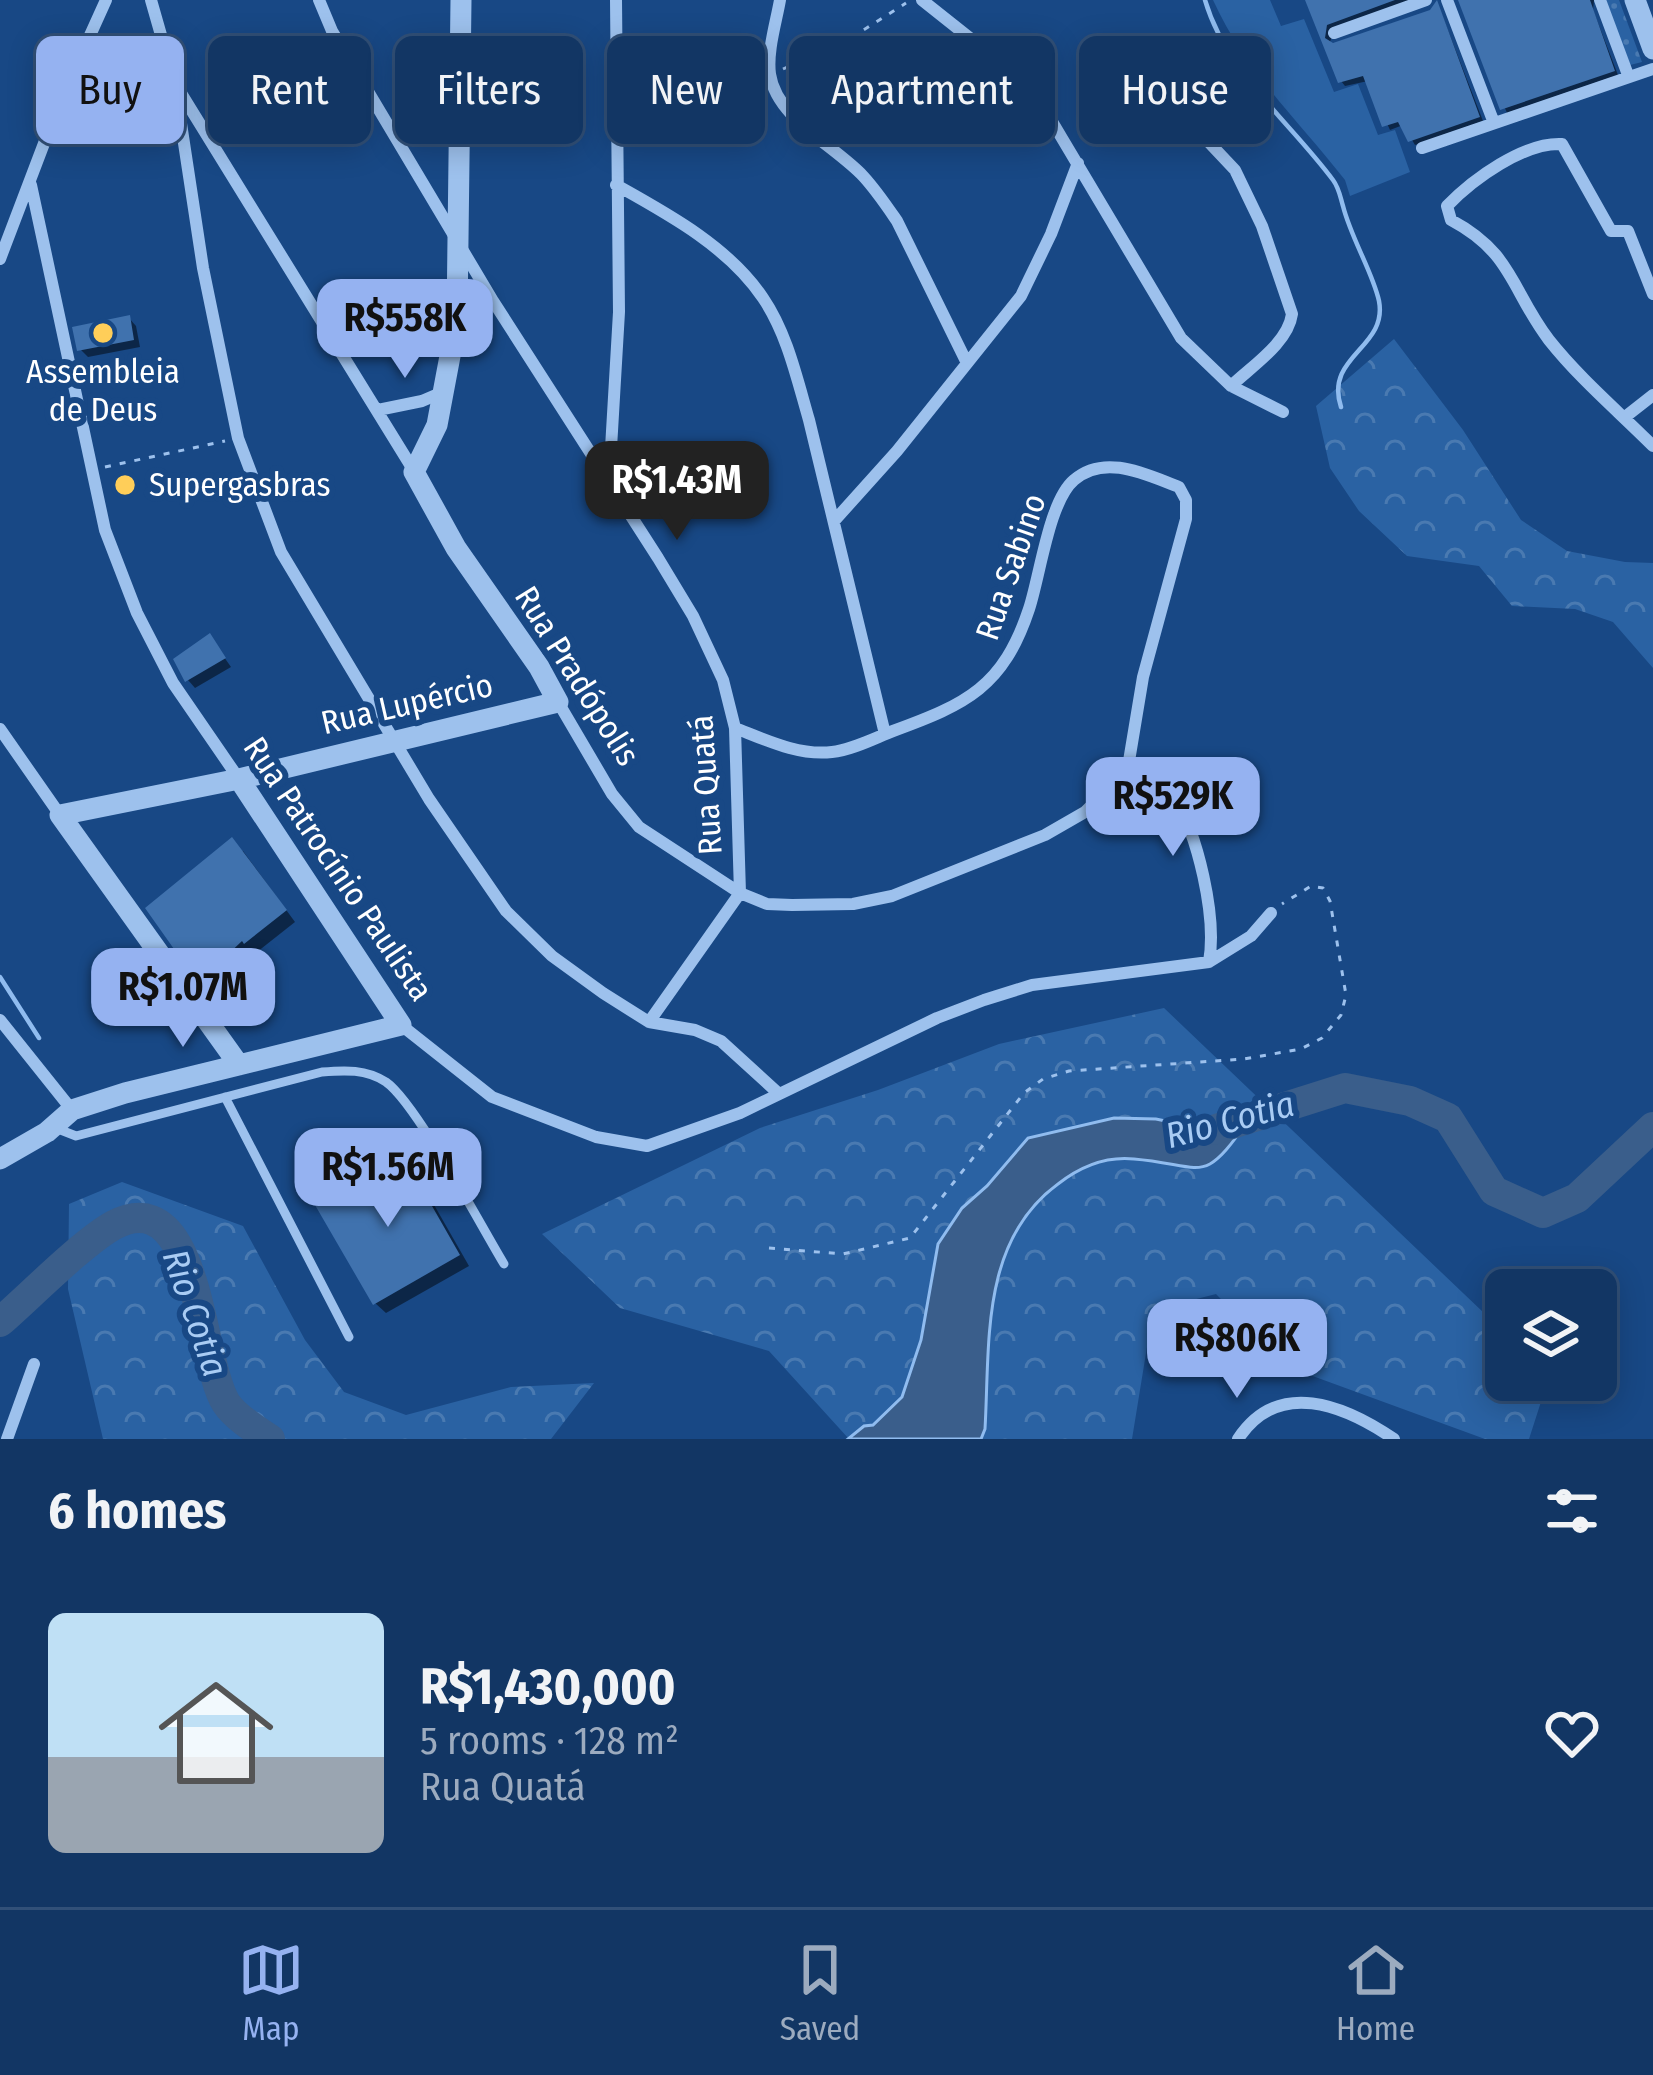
<!DOCTYPE html>
<html lang="en">
<head>
<meta charset="utf-8">
<style>
	:root { --surface:#123664; --page:#1b3e6a; --text:#f1f3f6; --muted:#9cabbf; --line:#315078; --accent:#95b2f1 }
	body { margin:0; font-family:"Fira Sans Condensed",sans-serif; background:var(--page); color:var(--text); height:100vh; display:flex; flex-direction:column; font-size:45px; white-space:nowrap }
	* { box-sizing:border-box; margin:0 }
	p { font-size:39px; color:var(--muted) }
	.icon { flex:none; width:66px; height:66px; fill:none; stroke:currentColor; stroke-width:2; stroke-linecap:round; stroke-linejoin:round }
	.map { position:relative; height:1439px; overflow:hidden }
	.sheet { display:flex; flex-direction:column; background:var(--surface); flex:1 }
	.sheet>* { flex:none }
	.banner { position:absolute; left:36px; top:36px; width:1581px; height:108px; display:flex; gap:24px }
	.controls { position:absolute; left:1485px; top:1269px; display:grid; gap:24px }
	.controls a { display:grid; place-items:center; width:132px; height:132px; border-radius:18px; background:var(--surface); box-shadow:0 6px 30px #0003,0 0 0 3px var(--line); font-size:60px }
	.price { position:absolute; translate:-50% -102px; padding:0 27px; border-radius:24px; background:var(--accent); color:#111; font-size:39px; line-height:78px; filter:drop-shadow(0 3px 6px #0008) }
	.price::after { content:''; position:absolute; left:50%; top:72px; width:36px; height:27px; margin-left:-18px; background:inherit; clip-path:polygon(0 0,100% 0,50% 100%) }
	.price.current { background:#222; color:#fff }
	ul { padding:0; list-style:none }
	li { display:flex; align-items:center; gap:36px; height:300px; padding:0 48px }
	li+li { border-top:3px solid var(--line) }
	li span { display:grid; place-items:center; flex:none; width:336px; height:240px; border-radius:18px; color:#555 }
	li>.icon { margin-inline-start:auto }
	span .icon { width:144px; height:144px; fill:#fffc; stroke-width:1 }
	li b { font-size:51px }
	h2 { display:flex; justify-content:space-between; align-items:center; height:144px; padding:0 48px; font-size:51px }
	.pill { padding:0 42px; border-radius:18px; background:var(--surface); box-shadow:0 6px 30px #0003,0 0 0 3px var(--line); font-size:42px; line-height:108px }
	.pill.current { background:var(--accent); color:#111 }
	.menu { display:flex; justify-content:space-around; align-items:center; height:168px; border-top:3px solid var(--line); background:var(--surface); font-size:33px; color:var(--muted) }
	.menu a { display:grid; justify-items:center; gap:6px }
	.menu .current { color:var(--accent) }
	.map>svg:first-child { display:block }
	.forest { fill:url(#forest-crowns) }
	.park { fill:#2a62a3 }
	.garden { fill:url(#garden-dots) }
	.water { fill:#3a5e8b; stroke:#90bcef; stroke-width:3 }
	.shadow { fill:#0007 }
	.lines { fill:none; stroke-linecap:round; stroke-linejoin:round }
	.stream { stroke:#90bcef; stroke-width:4.5 }
	.river { stroke:#3a5e8b; stroke-width:30 }
	.building { fill:#4072ae }
	.path { stroke:#9dc1ed; stroke-width:3; stroke-dasharray:6 9; stroke-linecap:butt }
	.service { stroke:#9dc1ed; stroke-width:9 }
	.minor { stroke:#9dc1ed; stroke-width:12 }
	.tertiary { stroke:#9dc1ed; stroke-width:21 }
	.poi-dot { fill:#ffce59; stroke:#184885; stroke-width:4.5 }
	.labels { text-anchor:middle; dominant-baseline:central; stroke-width:12; stroke-linejoin:round; paint-order:stroke }
	.poi-label { font-size:33px; fill:#fff; stroke:#184885 }
	.street-label { font-size:33px; fill:#fff; stroke:#184885 }
	.water-label { font-size:36px; font-style:italic; fill:#a9ccf4; stroke:#184885 }
</style>
</head>
<body>
<div class="map">
<svg width="1653" height="1439" viewBox="0 0 1653 1439">
	<defs>
		<pattern id="forest-crowns" width="20" height="18" patternUnits="userSpaceOnUse" patternTransform="scale(3)"><rect width="20" height="18" fill="#2a62a3"/><path d="M2 6a3 3 0 1 1 6 0M12 15a3 3 0 1 1 6 0" fill="none" stroke="#4a7ab1"/></pattern>
		<pattern id="garden-dots" width="8" height="8" patternUnits="userSpaceOnUse" patternTransform="scale(3)"><rect width="8" height="8" fill="#2a62a3"/><path d="M2 2h.1M6 6h.1" fill="none" stroke="#4a7ab1" stroke-width="1.8" stroke-linecap="round"/></pattern>
	</defs>
	<rect width="100%" height="100%" fill="#184885"/>
	<path class="forest" d="M1394 339 1463 430 1521 520 1567 551 1625 562 1653 563V668L1613 622 1575 609 1512 606 1479 566 1407 556 1359 511 1330 468 1316 406Z
		M1164 1008 1506 1334V1380H1548L1529 1439H1485L1288 1367 1216 1294 1153 1310 1132 1439H849L769 1351 620 1308 542 1234 760 1128 878 1090 999 1044Z
		M122 1182 243 1226 305 1340 344 1392 406 1415 511 1387 594 1383 551 1439H103L68 1289 69 1204Z"/>
	<path class="park" d="M1213 0H1270L1281 26 1304 19 1334 92 1358 84 1378 135 1395 130 1410 172 1350 196 1345 180C1296 117 1247 74 1213 0Z"/>
	<path class="garden" d="M1606 0H1619L1642 62 1630 65Z"/>
	<path class="water" d="M1114 1118 1156 1119 1189 1126 1249 1119C1202 1188 1205 1165 1134 1159 1105 1156 1081 1166 1058 1184 980 1241 990 1343 985 1429L981 1439H848L864 1426 873 1425 902 1397 921 1340 938 1244 962 1208 987 1186 1028 1138Z"/>
	<path class="shadow" d="M1307 0H1411L1335 27 1329 45 1442 15 1483 121 1415 145 1403 125 1390 130 1368 81 1345 86 1341 81Z
		M1460 0H1594L1593 10 1618 75 1507 113Z
		M129 318 136 326 140 347 88 357 80 349Z
		M210 637 231 667 195 688 188 680Z
		M243 851 295 922 257 952 254 950 211 991 149 908Z
		M403 1159 430 1184 435 1192 429 1196 469 1266 386 1313 375 1303Z"/>
	<g class="lines">
		<path class="stream" d="M1205 0C1226 72 1290 122 1333 180 1339 188 1340 196 1343 206 1351 238 1373 273 1379 301 1388 348 1324 356 1341 407
			M0 977 39 1038"/>
		<path class="river" d="M1213 1130 1345 1088 1410 1101 1448 1118 1494 1191 1543 1213 1577 1198 1653 1127
			M0 1322C29 1297 83 1242 114 1225 200 1180 199 1361 226 1403 235 1417 256 1430 270 1439"/>
	</g>
	<path class="building" d="M1305 0H1395L1327 25 1325 38 1333 43 1430 10 1437 0 1480 117 1408 142 1398 122 1382 127 1363 76 1338 83Z
		M1458 0H1590L1615 71 1500 110Z
		M130 315 134 340 77 351 72 327Z
		M210 633 226 658 185 682 173 659Z
		M232 837 287 910 244 944 242 941 198 983 145 908Z
		M403 1155 413 1173 420 1170 427 1181 420 1185 460 1255 373 1305 315 1205Z"/>
	<g class="lines">
		<path class="path" d="M783 69 851 38 906 3
			M105 467 225 441
			M769 1248 843 1254 910 1238 1024 1093 1043 1079 1069 1071 1244 1059 1301 1049 1322 1038 1341 1015 1346 995 1330 901 1323 888 1311 886 1282 904"/>
		<path class="service" d="M225 1097 349 1337
			M53 1127 76 1136 322 1072C345 1070 366 1069 386 1082 416 1103 481 1226 504 1264"/>
		<path class="minor" d="M151 0 175 84 203 268 238 438 281 552 429 799 506 911 552 956 603 993 649 1022 695 1030 721 1041 778 1093
			M319 0 332 31 493 301 658 558 693 616 723 680 735 728 740 893 649 1022
			M780 0C776 23 767 51 770 74 776 118 835 146 863 176 876 190 886 205 897 221L966 361
			M922 0 1005 66 1038 98 1181 338 1231 386 1283 412
			M1447 0 1494 123
			M1600 0 1628 75
			M1334 33 1426 0
			M179 90 414 471
			M1185 117 1235 170 1262 226 1292 314C1288 343 1252 366 1231 386
			M1422 148 1653 69
			M31 185 105 530 137 613 173 683 239 779
			M616 185C668 214 729 247 763 298 787 333 797 379 809 420L885 734
			M0 259 59 104 106 0
			M1653 294 1628 231H1611L1562 144C1524 142 1473 179 1447 206L1451 220C1513 253 1511 290 1549 340 1580 379 1618 411 1653 446
			M458 307 493 301
			M378 410 422 401 443 392
			M1625 417 1653 395
			M609 482 619 312 616 0
			M835 520 897 451 1021 296 1051 234 1078 163
			M558 702 612 794 639 827 740 893 767 904 792 905 853 904 892 896 1045 835 1085 812 1112 785 1129 761 1143 677 1186 519V500L1179 487C1147 475 1105 453 1074 480 1049 501 1040 576 1029 609 1003 687 967 704 893 731 875 738 852 750 832 752 799 756 766 740 735 728
			M0 729 60 815
			M1129 761C1145 770 1163 779 1173 795 1198 834 1217 917 1209 962
			M0 1020 72 1110
			M401 1025 492 1097 596 1137 647 1146 740 1113 937 1018 984 1000 1032 985 1209 962 1251 936 1271 913
			M7 1439 34 1364
			M1238 1439C1278 1378 1344 1405 1394 1439"/>
		<path class="tertiary" d="M1635 0 1653 49
			M239 1065 60 815 239 779 558 702 539 667 456 548 414 472 437 425 457 319 461 0
			M0 1159 47 1132 72 1110 125 1093 401 1025 239 779"/>
	</g>
	<g class="poi-dot">
		<circle cx="103" cy="333" r="12"/>
		<circle cx="125" cy="485" r="12"/>
	</g>
	<g class="labels">
		<g class="poi-label">
			<text x="103" y="372">Assembleia<tspan x="103" dy="38">de Deus</tspan></text>
			<text x="149" y="485" text-anchor="start">Supergasbras</text>
		</g>
		<g class="street-label">
			<text transform="translate(1011 567) rotate(-71)">Rua Sabino</text>
			<text transform="translate(577 676) rotate(58)">Rua Pradópolis</text>
			<text transform="translate(407 704) rotate(-13)">Rua Lupércio</text>
			<text transform="translate(706 785) rotate(-94)">Rua Quatá</text>
			<text transform="translate(338 869) rotate(56)">Rua Patrocínio Paulista</text>
		</g>
		<g class="water-label">
			<text transform="translate(1230 1120) rotate(-15)">Rio Cotia</text>
			<text transform="translate(195 1313) rotate(71)">Rio Cotia</text>
		</g>
	</g>
</svg>
<div class="controls">
<a><svg class="icon" aria-label="layers" viewBox="0 0 24 24"><path d="M12 4l9 5-9 5-9-5zM3 14l9 5 9-5"/></svg></a>
</div>
<b class="price" style="left:405px;top:381px">R$558K</b>
<b class="price current" style="left:677px;top:543px">R$1.43M</b>
<b class="price" style="left:1173px;top:859px">R$529K</b>
<b class="price" style="left:183px;top:1050px">R$1.07M</b>
<b class="price" style="left:388px;top:1230px">R$1.56M</b>
<b class="price" style="left:1237px;top:1401px">R$806K</b>
<div class="banner">
<a class="pill current">Buy</a>
<a class="pill">Rent</a>
<a class="pill">Filters</a>
<a class="pill">New</a>
<a class="pill">Apartment</a>
<a class="pill">House</a>
</div>
</div>
<section class="sheet">
<h2>6 homes<svg class="icon" aria-label="filters" viewBox="0 0 24 24"><path d="M4 7h16M4 17h16"/><circle cx="9" cy="7" r="2"/><circle cx="15" cy="17" r="2"/></svg></h2>
<ul>
<li><span style="background:linear-gradient(#bfe0f5 60%,#9aa5b1 0)"><svg class="icon" aria-label="home" viewBox="0 0 24 24"><path d="M3 11l9-7 9 7M6 9v11h12V9"/></svg></span><div><b>R$1,430,000</b><p>5 rooms · 128 m²</p><p>Rua Quatá</p></div><svg class="icon" aria-label="heart" viewBox="0 0 24 24"><path d="M12 20l-8-8c-3-5 5-10 8-4 3-6 11-1 8 4z"/></svg></li>
</ul>
</section>
<nav class="menu">
<a class="current"><svg class="icon" aria-label="map" viewBox="0 0 24 24"><path d="M3 6l6-2 6 2 6-2v14l-6 2-6-2-6 2zM9 4v14M15 6v14"/></svg>Map</a>
<a><svg class="icon" aria-label="saved" viewBox="0 0 24 24"><path d="M7 4h10v16l-5-4-5 4z"/></svg>Saved</a>
<a><svg class="icon" aria-label="home" viewBox="0 0 24 24"><path d="M3 11l9-7 9 7M6 9v11h12V9"/></svg>Home</a>
</nav>
</body>
</html>
